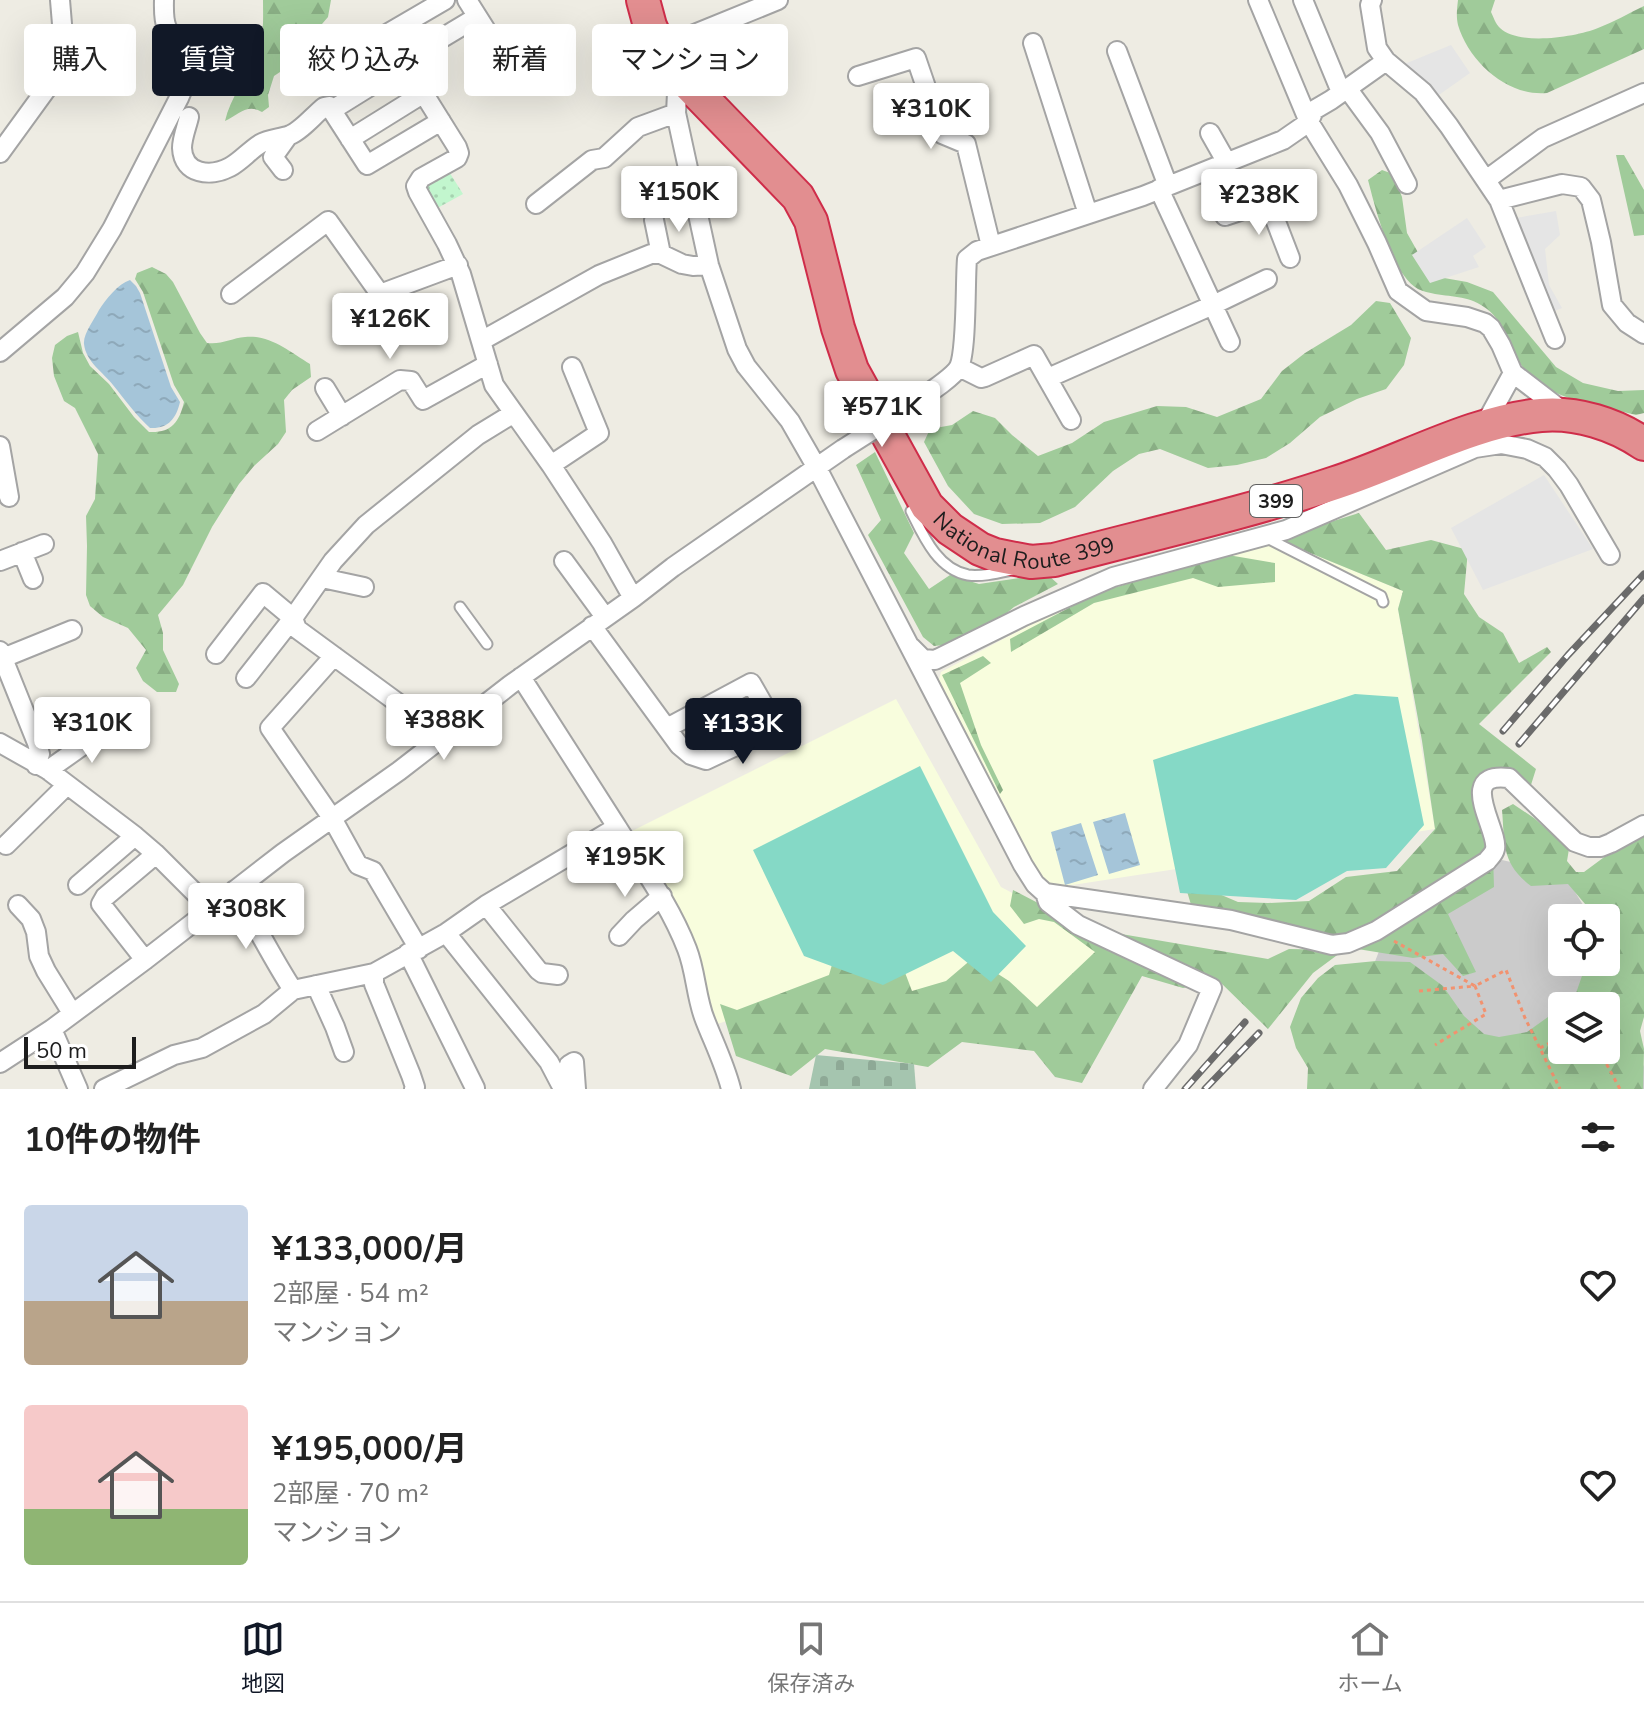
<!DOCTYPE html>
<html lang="ja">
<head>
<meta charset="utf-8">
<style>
	:root { --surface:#fff; --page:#f2f2f2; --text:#222; --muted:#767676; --line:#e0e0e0; --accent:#111827 }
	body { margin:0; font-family:"Nunito Sans","Noto Sans JP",sans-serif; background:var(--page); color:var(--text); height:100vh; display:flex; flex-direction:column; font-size:30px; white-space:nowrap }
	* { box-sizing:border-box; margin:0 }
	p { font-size:26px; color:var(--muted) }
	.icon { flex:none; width:44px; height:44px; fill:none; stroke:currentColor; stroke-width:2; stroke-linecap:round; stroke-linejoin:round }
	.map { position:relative; height:1089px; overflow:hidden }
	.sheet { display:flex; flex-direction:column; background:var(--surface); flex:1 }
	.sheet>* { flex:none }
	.top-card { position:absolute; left:24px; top:24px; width:800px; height:72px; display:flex; gap:16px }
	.fabs { position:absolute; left:1548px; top:904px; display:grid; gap:16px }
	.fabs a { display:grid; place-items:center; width:72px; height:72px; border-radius:8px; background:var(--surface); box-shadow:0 8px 32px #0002; font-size:40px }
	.scale { position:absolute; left:24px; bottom:20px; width:112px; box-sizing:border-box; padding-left:8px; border:4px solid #1d1d1d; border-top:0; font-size:22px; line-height:28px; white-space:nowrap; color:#1d1d1d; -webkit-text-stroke:6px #fff; paint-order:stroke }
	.price { position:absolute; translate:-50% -68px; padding:0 18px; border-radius:8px; background:#fff; color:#222; font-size:26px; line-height:52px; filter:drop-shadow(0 2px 4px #0008) }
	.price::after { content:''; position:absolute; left:50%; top:48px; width:24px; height:18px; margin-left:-12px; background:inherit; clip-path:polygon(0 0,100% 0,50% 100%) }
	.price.active { background:var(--accent); color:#fff }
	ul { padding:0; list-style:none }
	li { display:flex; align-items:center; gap:24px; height:200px; padding:0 24px }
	li span { display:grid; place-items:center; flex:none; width:224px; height:160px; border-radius:8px; color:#555 }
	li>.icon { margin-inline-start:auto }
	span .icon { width:96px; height:96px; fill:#fffc; stroke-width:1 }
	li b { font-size:34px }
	h2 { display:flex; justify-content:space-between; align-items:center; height:96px; padding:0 24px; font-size:34px }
	.chip { padding:0 28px; border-radius:8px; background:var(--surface); box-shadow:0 8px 32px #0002; font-size:28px; line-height:72px }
	.chip.active { background:var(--accent); color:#fff }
	.dock { display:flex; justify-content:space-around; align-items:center; height:112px; border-top:2px solid var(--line); background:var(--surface); font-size:22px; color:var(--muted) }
	.dock a { display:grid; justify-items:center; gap:4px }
	.dock .active { color:var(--accent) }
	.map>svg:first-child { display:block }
	.education { fill:#f8fddd }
	.religious { fill:#cbcbcb; fill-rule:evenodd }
	.forest { fill:url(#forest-firs) }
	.cemetery { fill:url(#cemetery-stones) }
	.park { fill:url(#park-dots) }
	.pitch { fill:#85d9c6 }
	.parking { fill:#e5e5e5 }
	.water { fill:url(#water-ripples) }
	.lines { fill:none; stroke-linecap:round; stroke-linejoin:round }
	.lane-casing { stroke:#a4a4a4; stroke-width:13 }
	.street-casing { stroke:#a4a4a4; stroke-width:22 }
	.highway-casing { stroke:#cf2d4a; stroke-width:36 }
	.path { stroke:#f2926f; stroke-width:3; stroke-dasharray:4 4; stroke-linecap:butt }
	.lane { stroke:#fff; stroke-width:9 }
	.street { stroke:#fff; stroke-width:18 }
	.highway { stroke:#e28e90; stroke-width:32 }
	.rail-casing { stroke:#6b6b6b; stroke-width:7 }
	.rail { stroke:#fff; stroke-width:4; stroke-dasharray:12; stroke-linecap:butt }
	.street-bridge-casing { stroke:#a4a4a4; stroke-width:22; stroke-linecap:butt }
	.street-bridge { stroke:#fff; stroke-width:18 }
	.labels { text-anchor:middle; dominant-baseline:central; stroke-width:6; stroke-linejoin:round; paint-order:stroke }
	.shield { fill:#fff; stroke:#616161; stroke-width:2 }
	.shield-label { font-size:20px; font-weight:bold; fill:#1d1d1d }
	.street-label { font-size:22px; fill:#1d1d1d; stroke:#fff }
</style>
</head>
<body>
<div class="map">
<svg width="1644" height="1089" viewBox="0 0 1644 1089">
	<defs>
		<pattern id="forest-firs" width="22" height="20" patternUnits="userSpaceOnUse" patternTransform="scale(2)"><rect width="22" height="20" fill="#a0cb9a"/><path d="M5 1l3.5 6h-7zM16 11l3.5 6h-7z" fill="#89ae84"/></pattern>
		<pattern id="cemetery-stones" width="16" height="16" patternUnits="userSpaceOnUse" patternTransform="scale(2)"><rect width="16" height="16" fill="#a5c5af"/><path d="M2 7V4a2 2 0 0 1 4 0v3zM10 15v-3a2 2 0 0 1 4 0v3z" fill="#8ea996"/></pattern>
		<pattern id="park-dots" width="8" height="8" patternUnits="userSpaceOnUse" patternTransform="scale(2)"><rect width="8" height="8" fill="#c2f6ce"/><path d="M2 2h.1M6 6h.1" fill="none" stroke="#a6d2b0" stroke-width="1.8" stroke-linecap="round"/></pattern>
		<pattern id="water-ripples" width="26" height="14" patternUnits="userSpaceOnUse" patternTransform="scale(2)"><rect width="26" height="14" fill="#a5c5d9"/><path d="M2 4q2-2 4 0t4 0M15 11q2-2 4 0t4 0" fill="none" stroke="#8ea9ba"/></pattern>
	</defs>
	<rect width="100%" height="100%" fill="#eeece3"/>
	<path class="education" d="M1276 539 1403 591 1398 609 1435 829 1053 888 1033 873 938 683 941 672 1102 587Z
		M896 699 1001 887 1115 948 1036 1021 801 997 711 1026 661 908 616 839Z"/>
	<path class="religious" d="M1502 860 1564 874 1591 918H1562V962H1606L1644 1067V1089H1509L1360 1000 1383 941ZM1562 1006H1606V1050H1562Z"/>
	<path class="forest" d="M263 0H331L328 17 322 24 302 57 301 68 280 72 274 76 268 95 269 107 262 112C247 103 238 115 225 121 231 94 252 72 260 45 264 31 263 15 263 0Z
		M1458 0H1495L1491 12C1493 16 1496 25 1500 28 1519 46 1576 37 1598 28 1614 22 1629 13 1644 6V49L1547 93C1508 97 1469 62 1458 25 1456 16 1457 9 1458 0Z
		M1616 155H1624L1644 190V235L1634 236Z
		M1382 170 1393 174 1402 197 1407 233 1428 270 1444 278 1467 282 1493 292 1556 367 1583 383 1618 391 1644 390V413L1636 415C1596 405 1541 400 1518 360 1507 343 1504 322 1487 309 1470 296 1454 297 1435 294 1430 293 1422 291 1418 289 1392 275 1375 207 1368 180Z
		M152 267 166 274 173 282 200 333 207 343C221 345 232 338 245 337 269 334 290 352 310 364L311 377 292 390 284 400 286 432 278 444 254 466 239 484 212 527 183 585 158 615 163 633V650L179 684 176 692H157L143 681 136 668 146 650 128 628 103 617 90 606 86 595 87 546 86 516 95 499 98 454 75 408 64 401 54 376 52 358 55 345 67 336 78 332 83 353 90 366 109 384 134 417 149 432C171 433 179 423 184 402L174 385 143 292 135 279 137 273Z
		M1376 301 1390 303 1411 338 1404 365 1386 389 1357 399 1320 417 1290 443 1266 458 1237 465 1208 468 1160 449 1139 454 1113 471 1075 507 1040 523 1002 524 974 514 948 486 924 442 930 429 952 425 973 411 995 418 1012 435 1038 456 1072 443 1104 422 1157 406 1186 407 1217 417 1261 399 1282 371 1305 353 1351 325Z
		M875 452 914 533 904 553 929 589 950 575 979 584 1047 574 1058 584 1014 607 990 627 955 644 934 646 923 637 868 535 881 520 856 465Z
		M1359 513 1386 550 1431 540 1468 550 1464 594 1479 617 1503 633 1519 663 1547 647 1551 652 1479 724 1536 769 1530 788 1496 774 1481 803 1492 819 1494 887 1448 914 1476 972 1463 976 1443 954 1413 958 1204 924 1192 908 1186 888 1198 885 1238 902 1268 903 1309 901 1346 877 1397 871 1435 829 1422 741 1398 609 1403 591 1276 539Z
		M1228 555 1275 563V582L1218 587 1193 578 1094 603 1011 652 1010 639 1099 592Z
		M983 656 991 663 960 683 981 745 1003 790 1000 794 942 675Z
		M1513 804 1534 818 1569 849 1567 861 1576 872H1584L1607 855 1644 834V1017L1640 1031 1644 1049 1643 1089H1307L1308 1068 1296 1048 1290 1027 1301 998 1318 978 1335 965 1376 961 1410 962 1443 986 1464 1016 1484 1034 1499 1037 1527 1032 1562 1007V1050H1606V1006H1564L1575 996 1583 973 1593 962H1606V918H1597L1568 884 1531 886C1501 863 1505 844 1502 810Z
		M1013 890 1086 928 1268 959 1289 949 1344 950 1313 973 1268 1029 1219 981 1183 988 1142 976 1082 1083 1055 1077 1034 1051 962 1042 928 1067 825 1049 791 1076 736 1056 720 1004 737 1010 829 975 838 944 901 962 912 991 946 981 973 958 1009 981 1037 1007 1095 952 1054 922 1039 919 1024 924 1010 906Z"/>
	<path class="cemetery" d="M816 1055 914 1064 916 1089H809Z"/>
	<path class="park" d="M448 170 463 194 432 211 424 184Z"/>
	<path class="pitch" d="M1355 694 1398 697 1424 825 1386 868 1347 871 1296 900 1180 893 1153 760Z
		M920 766 993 912 1026 946 991 982 953 951 883 985 804 956 753 850Z"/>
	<path class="parking" d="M1451 45 1470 73 1436 97 1402 65Z
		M1556 211 1560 235 1545 249 1549 285 1562 308 1542 316 1516 218Z
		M1467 218 1486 247 1473 256 1479 267 1430 283 1412 255Z
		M1544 475 1593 549 1483 590 1451 528Z"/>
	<path class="water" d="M130 280 136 286 140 293 171 387 180 402C176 419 168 429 150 428 136 415 125 400 113 385 103 372 86 362 84 344 83 334 94 320 99 310 106 299 118 284 130 280Z
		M1125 813 1140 865 1109 874 1093 822Z
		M1081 823 1098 875 1065 885 1051 832Z"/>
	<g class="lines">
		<g class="lane-casing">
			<path id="lane" d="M911 511C923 535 937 569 968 575 982 577 998 573 1012 570
				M1267 538 1381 596 1383 602
				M460 607 487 644"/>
		</g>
		<g class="street-casing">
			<path id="street" d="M467 0 503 57
				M1258 0 1309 122 1348 185 1377 243 1398 291 1426 311 1467 317 1485 323 1491 328 1501 345 1513 373 1484 426
				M1303 0 1341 92
				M1372 0 1370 5 1377 48 1386 61
				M343 37 354 54
				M1033 43 1088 214
				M660 48 778 0
				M1117 51 1168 186
				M404 62 457 147 459 153 457 158 421 178 416 186 418 192 447 244 461 274 494 385 551 465 602 543 633 598
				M340 63 373 42 445 0
				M678 73 676 113 709 265 737 349 746 366 790 421 817 468 1023 865 1035 884 1045 893 1231 920 1332 945 1348 943 1376 931 1487 861C1490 857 1494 854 1495 849 1499 830 1455 771 1509 778L1575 842 1589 847H1601L1611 843 1644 825
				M858 76 916 58 942 134 966 144 991 246
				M1347 88 1380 133 1407 184
				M332 110 393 72 412 56 477 17
				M189 117C187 126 182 138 182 148 183 175 211 177 230 167 241 161 249 151 260 144 270 138 280 139 290 135 301 131 314 115 324 107L329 106 367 165 441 121
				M1210 133 1227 163
				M350 139 424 93
				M0 153 61 69 65 60 60 0
				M1211 169 1225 216 1301 191
				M283 170 273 157 288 136
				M1486 180 1543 138 1644 93
				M1159 189 1230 342
				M1499 200 1562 184 1581 187 1591 200 1601 242 1612 305 1627 323 1644 334
				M1268 201 1290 258
				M536 204 592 160 604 158 638 127 676 113
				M654 220 661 254
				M231 294 328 221 380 294 458 265
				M481 341 599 275 651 254H661L682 264 693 266 709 265
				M0 352 65 297 85 273 112 229 179 98 191 69 190 52C168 31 163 33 164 0
				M959 367 981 378 985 377 1034 355 1071 420
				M1513 373 1565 413
				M1048 378 1213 305 1267 279
				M325 388 342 416
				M898 414C911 404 952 380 959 367 967 350 965 282 967 259L977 251 1143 196 1283 140 1309 122 1314 110 1331 100 1386 61 1423 92 1449 126 1499 200 1555 339
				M317 431 400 380 411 381 423 400 488 364
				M0 446 9 497
				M551 465 599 433 572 367
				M22 552 33 579
				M0 561 44 544
				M564 561 605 617
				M322 578 364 587
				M592 626 679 745 691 755 706 760 753 738 775 725 751 683 667 728
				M911 647 923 659 935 660 1024 616 1113 577 1286 530 1475 448 1501 444 1527 449 1545 457 1557 469 1569 485 1610 555
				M0 651 37 743 40 754 36 765
				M216 654 263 593 293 618 297 629 402 706 442 737
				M334 656 270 728 332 818 358 865 373 871 419 949
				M3 658 72 630
				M521 677 617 827
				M246 678 293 618 333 561 366 525 478 435 514 413
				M0 743 48 770 135 836 156 854 210 908
				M48 770 113 724
				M6 845 67 785
				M78 885 135 836
				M235 890C255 923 272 958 293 990
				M1045 893 1048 902 1078 925 1212 988 1188 1045 1153 1089
				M18 905 31 919 36 932 39 956 46 971 72 1013
				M486 905 617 827C642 867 670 905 687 949 696 972 696 998 705 1020 714 1043 725 1065 731 1089
				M446 933 549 1062 560 1083H564L569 1065 574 1062 576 1089
				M619 936 634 920 662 896
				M408 953 475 1088
				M145 960 101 904 105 897 156 854
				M374 973V984L411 1075 415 1087 414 1089
				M316 985 335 1027 344 1052
				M0 1063 52 1029
				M78 1089 52 1029 145 960 283 853 399 771 510 685 633 598 673 567 843 449
				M104 1089 174 1055 202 1048 264 1014 293 990 374 973 446 933 486 905 538 970 542 973 558 975"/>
		</g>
		<g class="highway-casing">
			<g id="highway">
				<path id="s1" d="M643 0 650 26 660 48 678 73 798 197 811 221 838 328 852 370 927 506 950 529 980 549 995 555 1031 562 1054 560C1147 535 1243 514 1335 483 1401 462 1472 421 1541 415 1577 412 1615 424 1644 444"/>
			</g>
		</g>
		<path class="path" d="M1394 941 1475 986 1506 970 1525 1018 1560 1089
			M1419 991 1475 986 1486 1014 1435 1045
			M1540 1048 1562 1037
			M1599 1050 1620 1089"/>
		<use href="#lane" class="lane"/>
		<use href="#street" class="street"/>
		<use href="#highway" class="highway"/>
		<g class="rail-casing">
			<path id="rail" d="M1503 731 1568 655 1644 574
				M1519 744 1644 598
				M1185 1089 1245 1022
				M1205 1089 1259 1033"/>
		</g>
		<use href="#rail" class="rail"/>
		<g class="street-bridge-casing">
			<path id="street-bridge" d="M843 449 898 414"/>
		</g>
		<use href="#street-bridge" class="street-bridge"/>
	</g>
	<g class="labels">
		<rect class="shield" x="1250" y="485" width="52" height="32" rx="6"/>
		<g class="shield-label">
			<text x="1276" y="501">399</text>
		</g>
		<g class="street-label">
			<text stroke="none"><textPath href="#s1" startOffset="702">National Route 399</textPath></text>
		</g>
	</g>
</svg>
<div class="fabs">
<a><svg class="icon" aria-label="locate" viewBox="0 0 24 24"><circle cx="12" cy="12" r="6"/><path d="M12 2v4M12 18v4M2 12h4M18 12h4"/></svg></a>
<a><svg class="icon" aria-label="layers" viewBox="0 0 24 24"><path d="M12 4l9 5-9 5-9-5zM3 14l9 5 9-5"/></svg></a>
</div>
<div class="scale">50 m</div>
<b class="price" style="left:931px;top:151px">¥310K</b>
<b class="price" style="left:679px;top:234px">¥150K</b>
<b class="price" style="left:1259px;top:237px">¥238K</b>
<b class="price" style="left:390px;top:361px">¥126K</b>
<b class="price" style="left:882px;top:449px">¥571K</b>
<b class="price" style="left:444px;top:762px">¥388K</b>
<b class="price" style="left:92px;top:765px">¥310K</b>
<b class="price active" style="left:743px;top:766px">¥133K</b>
<b class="price" style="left:625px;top:899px">¥195K</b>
<b class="price" style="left:246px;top:951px">¥308K</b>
<div class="top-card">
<a class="chip">購入</a>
<a class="chip active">賃貸</a>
<a class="chip">絞り込み</a>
<a class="chip">新着</a>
<a class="chip">マンション</a>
</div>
</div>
<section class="sheet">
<h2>10件の物件<svg class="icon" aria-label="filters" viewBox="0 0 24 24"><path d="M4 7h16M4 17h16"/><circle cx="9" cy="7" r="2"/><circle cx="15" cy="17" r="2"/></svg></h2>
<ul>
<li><span style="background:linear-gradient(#c9d6e8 60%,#b9a48a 0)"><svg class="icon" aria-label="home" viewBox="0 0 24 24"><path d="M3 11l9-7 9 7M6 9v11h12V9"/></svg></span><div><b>¥133,000/月</b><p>2部屋 · 54 m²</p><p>マンション</p></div><svg class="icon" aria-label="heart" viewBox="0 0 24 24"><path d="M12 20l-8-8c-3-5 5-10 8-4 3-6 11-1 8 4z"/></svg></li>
<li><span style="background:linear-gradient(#f6c9c9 65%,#8fb573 0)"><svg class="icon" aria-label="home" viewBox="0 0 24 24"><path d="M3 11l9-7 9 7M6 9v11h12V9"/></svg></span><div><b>¥195,000/月</b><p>2部屋 · 70 m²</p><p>マンション</p></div><svg class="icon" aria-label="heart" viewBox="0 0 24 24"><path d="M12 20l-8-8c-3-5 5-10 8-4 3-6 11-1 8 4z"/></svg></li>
</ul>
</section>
<nav class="dock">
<a class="active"><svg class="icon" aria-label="map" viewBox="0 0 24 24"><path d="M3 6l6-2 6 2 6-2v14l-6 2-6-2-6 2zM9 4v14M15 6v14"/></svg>地図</a>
<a><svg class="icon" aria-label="saved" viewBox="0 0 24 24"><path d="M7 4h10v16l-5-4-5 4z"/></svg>保存済み</a>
<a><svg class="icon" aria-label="home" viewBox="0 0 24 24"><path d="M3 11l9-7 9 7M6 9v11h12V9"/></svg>ホーム</a>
</nav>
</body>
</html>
